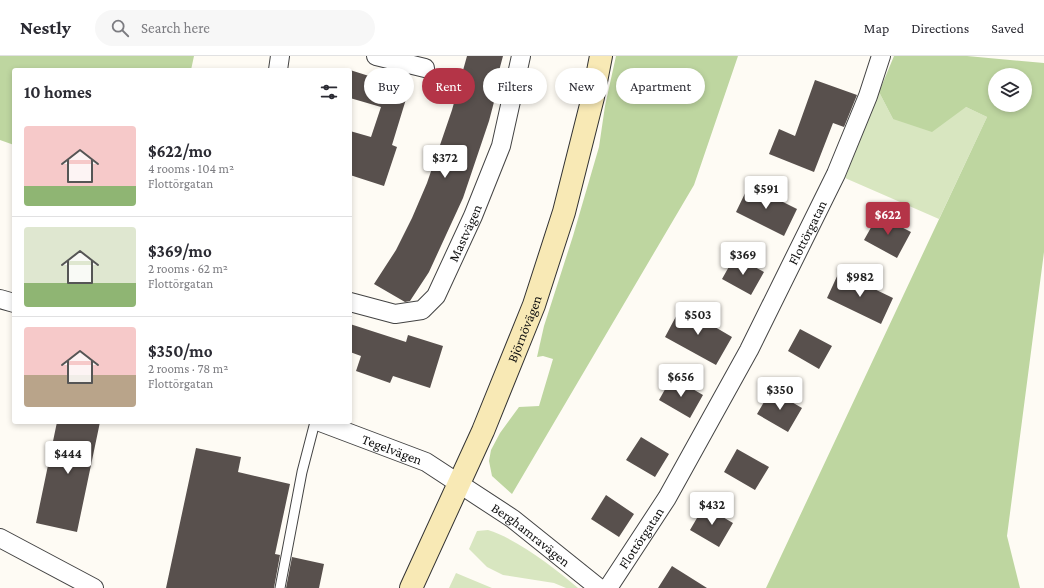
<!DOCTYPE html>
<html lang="en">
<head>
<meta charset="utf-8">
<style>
	:root { --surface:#fff; --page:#f7f7f7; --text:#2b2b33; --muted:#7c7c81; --line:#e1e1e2; --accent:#b43447 }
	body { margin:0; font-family:"Crimson Pro",serif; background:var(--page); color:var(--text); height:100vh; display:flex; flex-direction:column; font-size:15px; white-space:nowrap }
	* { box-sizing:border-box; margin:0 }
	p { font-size:13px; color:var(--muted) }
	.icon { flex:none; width:22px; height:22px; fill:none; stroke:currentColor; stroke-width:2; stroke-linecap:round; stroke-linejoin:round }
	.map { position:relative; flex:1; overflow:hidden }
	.panel { position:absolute; left:12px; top:12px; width:340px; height:356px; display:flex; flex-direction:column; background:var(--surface); border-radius:4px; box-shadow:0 2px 6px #0003 }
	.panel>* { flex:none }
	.top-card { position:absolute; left:364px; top:12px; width:380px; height:36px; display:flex; gap:8px }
	.fabs { position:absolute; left:988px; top:12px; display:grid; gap:8px }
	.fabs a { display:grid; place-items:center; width:44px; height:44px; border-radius:50%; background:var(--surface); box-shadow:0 2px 6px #0003; font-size:20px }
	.price { position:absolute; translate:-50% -34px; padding:0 9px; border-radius:4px; background:#fff; color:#222; font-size:13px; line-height:26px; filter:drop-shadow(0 1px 2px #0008) }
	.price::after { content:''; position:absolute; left:50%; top:24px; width:12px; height:9px; margin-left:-6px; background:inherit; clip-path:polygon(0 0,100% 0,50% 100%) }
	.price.selected { background:var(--accent); color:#fff }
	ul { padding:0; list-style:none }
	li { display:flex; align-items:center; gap:12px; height:100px; padding:0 12px }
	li+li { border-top:1px solid var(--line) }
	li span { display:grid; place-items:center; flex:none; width:112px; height:80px; border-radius:4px; color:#555 }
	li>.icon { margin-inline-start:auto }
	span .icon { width:48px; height:48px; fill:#fffc; stroke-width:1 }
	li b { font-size:17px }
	h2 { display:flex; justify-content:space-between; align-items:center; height:48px; padding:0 12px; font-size:17px }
	.pill { padding:0 14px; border-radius:18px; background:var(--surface); box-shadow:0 2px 6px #0003; font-size:14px; line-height:36px }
	.pill.selected { background:var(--accent); color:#fff }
	header { display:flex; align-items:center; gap:24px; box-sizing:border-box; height:56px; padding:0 20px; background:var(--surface); border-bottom:1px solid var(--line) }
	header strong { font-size:19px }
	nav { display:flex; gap:22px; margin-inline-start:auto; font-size:14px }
	.search { width:280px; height:36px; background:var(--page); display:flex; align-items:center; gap:10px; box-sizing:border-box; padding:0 14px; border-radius:22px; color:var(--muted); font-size:15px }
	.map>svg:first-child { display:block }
	.green { fill:#d8e6c0 }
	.forest { fill:#bed6a0; fill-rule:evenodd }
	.building { fill:#58504d }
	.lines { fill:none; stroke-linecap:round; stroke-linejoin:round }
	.lane-casing { stroke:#434343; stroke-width:11 }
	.street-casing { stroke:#434343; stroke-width:20 }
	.secondary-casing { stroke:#323232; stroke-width:24 }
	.lane { stroke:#fff; stroke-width:9 }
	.street { stroke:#fff; stroke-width:18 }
	.secondary { stroke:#f8e9b5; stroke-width:22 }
	.labels { text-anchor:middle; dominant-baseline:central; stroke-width:4; stroke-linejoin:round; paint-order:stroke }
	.street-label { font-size:14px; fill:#101010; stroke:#fff }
</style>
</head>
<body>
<header>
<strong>Nestly</strong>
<div class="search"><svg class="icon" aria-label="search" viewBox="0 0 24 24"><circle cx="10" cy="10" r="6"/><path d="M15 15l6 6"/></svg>Search here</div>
<nav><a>Map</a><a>Directions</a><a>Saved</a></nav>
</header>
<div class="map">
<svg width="1044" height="532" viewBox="0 0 1044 532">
	<rect width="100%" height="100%" fill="#fefbf4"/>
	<path class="green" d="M879 36 893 63 966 51 987 61 939 163 845 122Z
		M488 474C517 483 555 512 578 532H566L554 527 503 519 487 511 469 493 477 475Z
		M456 517 492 532H449Z"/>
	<path class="forest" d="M0 0H194L191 14H14V89L0 84Z
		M616 0H738L694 129 512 438 492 420 489 405 491 394 500 377 519 351 539 350 553 303 543 300 537 301 544 270 573 180 599 91 605 50Z
		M894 0H967L1044 7V196L1007 480 1020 532H766L987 61 966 51 932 76 893 63 879 36ZM995 19H1025V49H995Z"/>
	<path class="building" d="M467 0H503L496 26 499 27 489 65 463 142 429 216 410 245 405 246 374 228 396 194 412 162 427 127 452 54Z
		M350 14 388 26 389 24 410 30 392 89 397 91 384 130 350 119V75L371 81 381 51 350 42Z
		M815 24 857 39 844 71 833 67 814 116 769 98 779 73 795 80Z
		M749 129 797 153 784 180 736 156Z
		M878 159 911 176 897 202 864 184Z
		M735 200 764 216 751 239 722 223Z
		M839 216 893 242 881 268 827 242Z
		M681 251 732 281 716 309 665 281Z
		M350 268 406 286 408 279 443 290 430 332 393 320 390 327 356 315 361 300 350 296Z
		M800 273 832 290 819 313 788 295Z
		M672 321 703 339 690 362 659 344Z
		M771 334 802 352 788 376 757 358Z
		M57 366H100L77 476 36 467Z
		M641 381 669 398 655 421 626 404Z
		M196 392 241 401 238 416 290 428 275 498 280 499 274 532H166Z
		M737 393 769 411 755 434 724 416Z
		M606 439 634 458 619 481 591 463Z
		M704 450 733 467 719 491 690 474Z
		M292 501 324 508 319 532H286Z
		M672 510 707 532H658Z"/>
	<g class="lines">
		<g class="lane-casing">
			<path id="lane" d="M280 532 302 416 315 366"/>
		</g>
		<g class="street-casing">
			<g id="street">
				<path d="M376 0 425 12"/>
				<path d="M278 14 280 0"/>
				<path d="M0 243 14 247"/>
				<path id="s1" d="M350 246 395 258 422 254 436 240 473 160 501 90 521 0"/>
				<path id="s2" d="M320 366 426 406 513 463 599 532"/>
				<path d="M0 482 94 532"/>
				<path id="s3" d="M608 532 667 442 749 294 836 118 868 40 881 0"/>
			</g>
		</g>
		<g class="secondary-casing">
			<g id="secondary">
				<path id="s4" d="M411 532 483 375 534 249 564 156 593 41 601 0"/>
			</g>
		</g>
		<use href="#lane" class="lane"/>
		<use href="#street" class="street"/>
		<use href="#secondary" class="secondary"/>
	</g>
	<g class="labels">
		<g class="street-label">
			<text stroke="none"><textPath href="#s1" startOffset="163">Mastvägen</textPath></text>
			<text stroke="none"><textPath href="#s3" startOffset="408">Flottörgatan</textPath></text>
			<text stroke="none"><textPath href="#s4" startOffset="283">Björnövägen</textPath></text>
			<text stroke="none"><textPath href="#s2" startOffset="77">Tegelvägen</textPath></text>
			<text stroke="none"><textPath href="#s2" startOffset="241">Berghamravägen</textPath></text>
			<text stroke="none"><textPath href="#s3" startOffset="60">Flottörgatan</textPath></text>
		</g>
	</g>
</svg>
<div class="fabs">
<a><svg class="icon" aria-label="layers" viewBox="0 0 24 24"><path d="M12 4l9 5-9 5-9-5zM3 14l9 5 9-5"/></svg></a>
</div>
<b class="price" style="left:445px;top:123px">$372</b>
<b class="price" style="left:766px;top:154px">$591</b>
<b class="price selected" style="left:888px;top:180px">$622</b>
<b class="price" style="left:743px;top:220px">$369</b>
<b class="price" style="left:860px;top:242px">$982</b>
<b class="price" style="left:698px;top:280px">$503</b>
<b class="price" style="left:681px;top:342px">$656</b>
<b class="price" style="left:780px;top:355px">$350</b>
<b class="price" style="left:68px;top:419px">$444</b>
<b class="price" style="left:712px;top:470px">$432</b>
<div class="top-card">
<a class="pill">Buy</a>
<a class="pill selected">Rent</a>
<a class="pill">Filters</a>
<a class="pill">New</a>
<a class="pill">Apartment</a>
</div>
<section class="panel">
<h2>10 homes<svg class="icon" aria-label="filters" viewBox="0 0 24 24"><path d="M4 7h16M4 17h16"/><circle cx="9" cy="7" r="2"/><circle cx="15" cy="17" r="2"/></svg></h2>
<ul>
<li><span style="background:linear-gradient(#f6c9c9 75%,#8fb573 0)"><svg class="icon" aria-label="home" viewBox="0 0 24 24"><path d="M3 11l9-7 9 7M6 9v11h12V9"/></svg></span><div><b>$622/mo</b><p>4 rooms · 104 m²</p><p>Flottörgatan</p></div></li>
<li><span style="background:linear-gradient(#dfe7d0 70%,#8fb573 0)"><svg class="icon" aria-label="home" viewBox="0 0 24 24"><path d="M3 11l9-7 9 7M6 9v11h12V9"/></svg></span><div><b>$369/mo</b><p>2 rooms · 62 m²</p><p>Flottörgatan</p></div></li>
<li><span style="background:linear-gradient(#f6c9c9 60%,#b9a48a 0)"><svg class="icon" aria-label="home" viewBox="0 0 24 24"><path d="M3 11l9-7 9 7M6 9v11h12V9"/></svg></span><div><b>$350/mo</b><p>2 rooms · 78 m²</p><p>Flottörgatan</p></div></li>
</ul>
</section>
</div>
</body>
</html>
